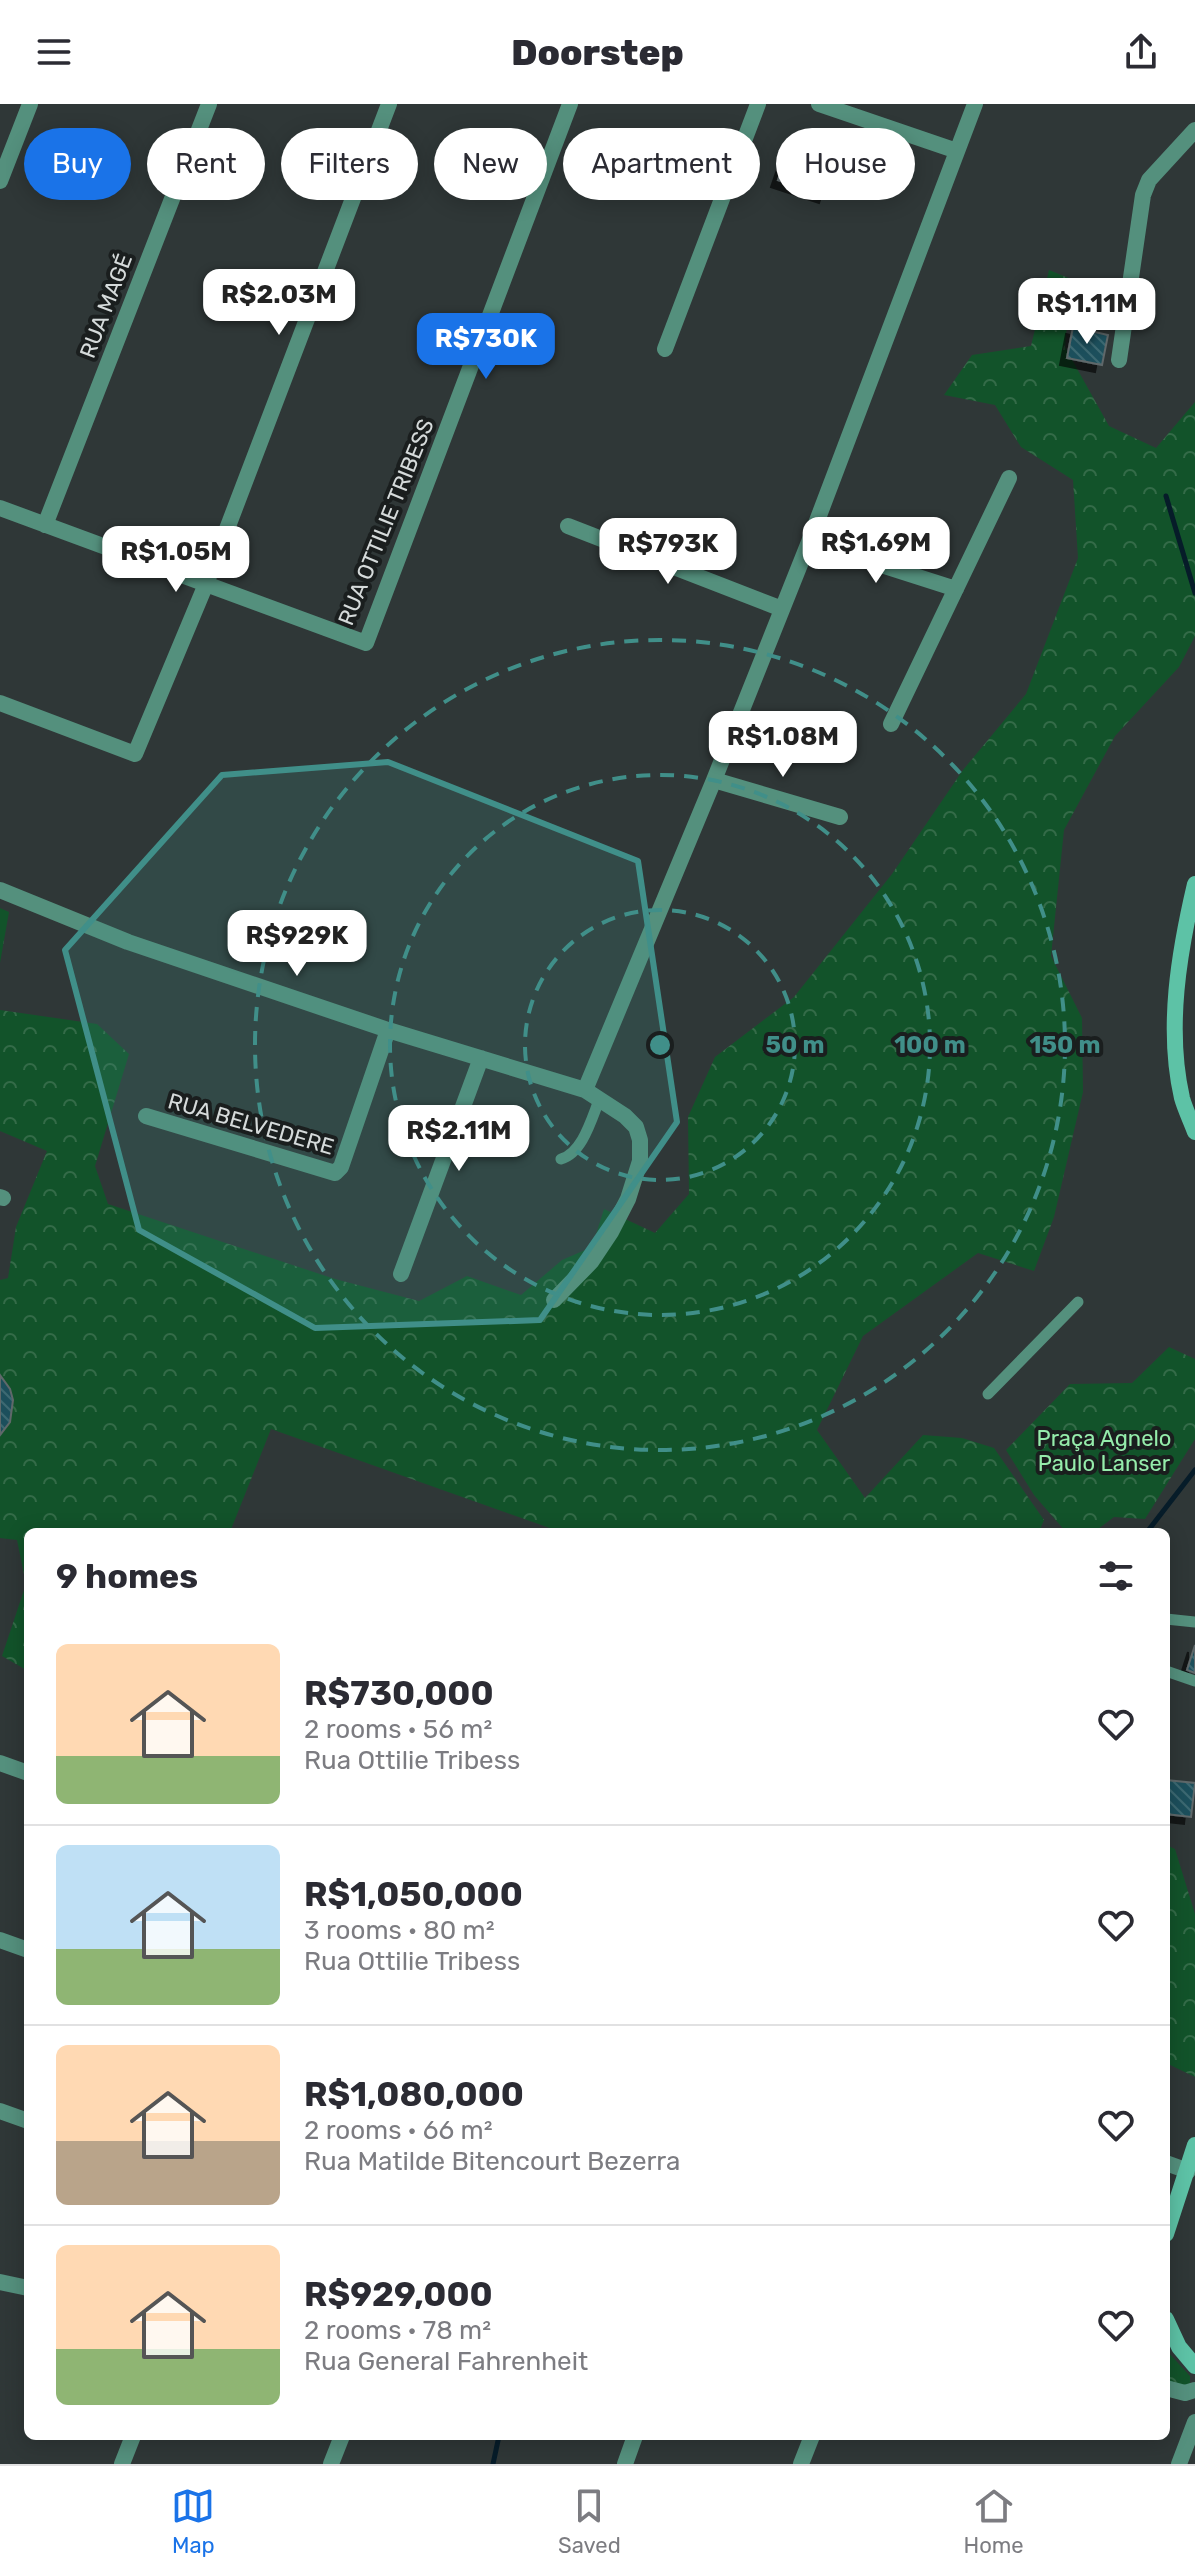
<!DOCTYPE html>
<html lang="en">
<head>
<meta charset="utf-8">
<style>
	:root { --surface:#fff; --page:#f2f2f3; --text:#2b2b33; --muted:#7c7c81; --line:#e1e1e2; --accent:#1a73e8 }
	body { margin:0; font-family:Rubik,sans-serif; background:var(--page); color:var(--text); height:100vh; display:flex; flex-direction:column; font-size:30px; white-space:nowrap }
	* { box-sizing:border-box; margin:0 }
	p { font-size:26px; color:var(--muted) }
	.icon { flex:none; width:44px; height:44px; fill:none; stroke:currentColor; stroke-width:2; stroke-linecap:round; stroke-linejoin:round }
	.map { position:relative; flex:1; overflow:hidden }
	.panel { position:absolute; left:24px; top:1424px; width:1146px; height:912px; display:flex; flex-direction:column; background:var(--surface); border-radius:12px; box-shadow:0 4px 20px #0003 }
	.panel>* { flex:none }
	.top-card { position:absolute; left:24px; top:24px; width:1148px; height:72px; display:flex; gap:16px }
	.price { position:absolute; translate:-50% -68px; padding:0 18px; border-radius:16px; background:#fff; color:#222; font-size:26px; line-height:52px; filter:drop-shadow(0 2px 4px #0008) }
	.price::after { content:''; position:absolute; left:50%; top:48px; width:24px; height:18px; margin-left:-12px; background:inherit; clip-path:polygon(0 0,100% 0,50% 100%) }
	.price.on { background:var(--accent); color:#fff }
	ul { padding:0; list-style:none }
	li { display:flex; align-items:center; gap:24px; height:200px; padding:0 32px }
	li+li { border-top:2px solid var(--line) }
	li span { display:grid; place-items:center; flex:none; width:224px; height:160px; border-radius:12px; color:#555 }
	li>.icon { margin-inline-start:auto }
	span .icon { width:96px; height:96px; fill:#fffc; stroke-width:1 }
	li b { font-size:34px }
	h2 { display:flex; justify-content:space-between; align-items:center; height:96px; padding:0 32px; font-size:34px }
	.pill { padding:0 28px; border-radius:36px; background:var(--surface); box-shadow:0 4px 20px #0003; font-size:28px; line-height:72px }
	.pill.on { background:var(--accent); color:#fff }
	header { display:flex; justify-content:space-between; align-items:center; height:104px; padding:0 32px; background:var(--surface); font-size:36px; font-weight:800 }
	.menu { display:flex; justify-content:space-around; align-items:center; height:112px; border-top:2px solid var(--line); background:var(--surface); font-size:22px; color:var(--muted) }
	.menu a { display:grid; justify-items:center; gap:4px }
	.menu .on { color:var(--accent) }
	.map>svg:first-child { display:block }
	.forest { fill:url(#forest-crowns) }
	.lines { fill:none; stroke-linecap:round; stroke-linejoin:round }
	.stream { stroke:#061c29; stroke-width:5 }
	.building { fill:url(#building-back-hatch); stroke:#5f686a; stroke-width:2; filter:url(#shadow) }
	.service { stroke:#54907d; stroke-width:11 }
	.minor { stroke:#54907d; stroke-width:16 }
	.secondary { stroke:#5dc2a6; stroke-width:16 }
	.marked { fill:#408f89; fill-opacity:0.2; stroke:#408f89; stroke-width:6; stroke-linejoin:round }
	.ring { fill:none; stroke:#408f89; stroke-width:4; stroke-dasharray:14 10 }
	.labels { text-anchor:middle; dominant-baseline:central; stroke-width:8; stroke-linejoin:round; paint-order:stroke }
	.street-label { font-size:22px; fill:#d5dada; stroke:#1a1e1e }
	.park-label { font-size:22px; fill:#95ecab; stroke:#1a1e1e }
	.centre { fill:#408f89; stroke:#1a1e1e; stroke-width:4 }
	.ring-label { font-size:24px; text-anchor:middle; font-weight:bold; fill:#408f89; stroke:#1a1e1e; stroke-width:8; stroke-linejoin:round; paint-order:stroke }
</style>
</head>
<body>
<header><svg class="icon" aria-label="menu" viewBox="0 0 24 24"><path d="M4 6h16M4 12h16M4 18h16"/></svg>Doorstep<svg class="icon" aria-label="share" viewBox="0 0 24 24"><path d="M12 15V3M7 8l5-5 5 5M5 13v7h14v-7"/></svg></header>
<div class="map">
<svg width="1195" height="2360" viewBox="0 0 1195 2360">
	<defs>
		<pattern id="forest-crowns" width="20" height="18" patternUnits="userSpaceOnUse" patternTransform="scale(2)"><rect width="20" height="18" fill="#12532a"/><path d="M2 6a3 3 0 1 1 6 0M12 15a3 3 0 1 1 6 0" fill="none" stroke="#346b48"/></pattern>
		<pattern id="building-back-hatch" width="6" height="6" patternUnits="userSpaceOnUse" patternTransform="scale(2)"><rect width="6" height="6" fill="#1d505b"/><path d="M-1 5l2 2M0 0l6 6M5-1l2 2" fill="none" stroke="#3d6972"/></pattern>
		<filter id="shadow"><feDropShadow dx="-7" dy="7" stdDeviation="0" flood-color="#0009"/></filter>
	</defs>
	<rect width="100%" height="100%" fill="#2f3737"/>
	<path class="forest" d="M1049 166 1071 175 1065 243 1109 322 1156 344 1195 298V532L1179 563 1115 632 1064 726 1051 852 1082 914 1083 988 1054 1113 1034 1167 978 1149 863 1232 817 1326 865 1394 923 1331 962 1334 994 1344 1044 1416 1039 1428H561L271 1325 230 1428H28V1567L2 1552 26 1480 17 1436 0 1434V1176L8 1174 16 1123 47 1047 0 1027V906L97 920 129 950 95 1062 108 1100 335 1175 419 1197 467 1172 521 1191 562 1156 592 1143 604 1105 655 1129 689 1090 688 1013 715 953 794 893 892 770 963 666 1026 590 1078 454 1073 376 1021 343 995 301 944 291 972 251 1031 242Z
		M0 804 9 808 0 859Z
		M1169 1243 1195 1255V1335L1145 1415 1114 1413 1094 1428H1066L1034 1391 1006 1346 1070 1280 1132 1279Z
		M1166 1741 1175 1745 1195 1810V1973L1166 1959Z
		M1166 2246 1190 2272V2279L1182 2283 1166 2278Z"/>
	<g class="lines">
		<path class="stream" d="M1166 392 1195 489
			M1147 1428 1195 1366
			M493 2360 499 2332"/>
	</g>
	<path class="building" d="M789 44 837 60 826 92 778 76Z
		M1073 223 1108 231 1102 261 1067 254Z
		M0 1271 10 1285 13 1296 10 1318 0 1331Z
		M1195 1541V1569L1187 1566Z
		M1166 1676 1195 1679 1191 1713 1166 1710Z"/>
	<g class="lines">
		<path class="service" d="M561 1055C583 1049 592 1013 600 994
			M988 1290 1078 1198
			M1166 1515 1195 1518
			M1166 1567 1195 1577"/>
		<path class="minor" d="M819 0 957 47
			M0 77 30 0
			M665 245 758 0
			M1119 256 1143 91 1149 76 1195 26
			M0 404 366 539 570 0
			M45 421 209 0
			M568 422 782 505
			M809 438 956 485
			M0 599 135 650 206 480 389 0
			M891 620 1009 374
			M714 676 840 713
			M0 786 128 838 388 926 585 986 625 1012 636 1023 640 1036V1057L628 1095 611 1128 591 1158 554 1196
			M585 986 714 676 809 438 975 0
			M146 1012 335 1069 341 1063 388 926
			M0 1093 3 1094
			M401 1170 481 954
			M0 1659 28 1669
			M0 1836 28 1846
			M0 2007 28 2017
			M1166 2059 1188 2067
			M0 2178 28 2184
			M1166 2284 1185 2289 1195 2286
			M122 2360 133 2332
			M331 2360 342 2332
			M625 2360 635 2332
			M801 2360 812 2332
			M1179 2360 1195 2318"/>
		<path class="secondary" d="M1195 780C1179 848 1166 924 1182 994 1185 1005 1191 1017 1195 1028
			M1166 2130 1195 2041
			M1166 2215 1179 2243 1195 2262"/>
	</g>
	<path class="marked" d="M388 658 638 757 677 1018 540 1216 315 1224 139 1126 65 846 222 671Z"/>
	<g class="ring">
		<circle cx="660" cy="941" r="135"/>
		<circle cx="660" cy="941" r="270"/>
		<circle cx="660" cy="941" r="405"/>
	</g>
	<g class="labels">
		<g class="street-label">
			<text transform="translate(106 202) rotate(-69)">RUA MAGÉ</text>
			<text transform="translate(386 418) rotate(-68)">RUA OTTILIE TRIBESS</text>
			<text transform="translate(251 1020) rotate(16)">RUA BELVEDERE</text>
		</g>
		<g class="park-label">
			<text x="1104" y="1334">Praça Agnelo<tspan x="1104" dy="25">Paulo Lanser</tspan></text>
		</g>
	</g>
	<circle cx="660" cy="941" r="12" class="centre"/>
	<g class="ring-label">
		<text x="795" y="949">50 m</text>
		<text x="930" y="949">100 m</text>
		<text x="1065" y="949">150 m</text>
	</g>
</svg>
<b class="price" style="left:279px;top:233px">R$2.03M</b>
<b class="price" style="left:1087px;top:242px">R$1.11M</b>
<b class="price on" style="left:486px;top:277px">R$730K</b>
<b class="price" style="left:876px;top:481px">R$1.69M</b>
<b class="price" style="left:668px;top:482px">R$793K</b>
<b class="price" style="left:176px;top:490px">R$1.05M</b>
<b class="price" style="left:783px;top:675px">R$1.08M</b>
<b class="price" style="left:297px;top:874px">R$929K</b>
<b class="price" style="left:459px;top:1069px">R$2.11M</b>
<div class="top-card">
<a class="pill on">Buy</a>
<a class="pill">Rent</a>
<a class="pill">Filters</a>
<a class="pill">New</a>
<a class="pill">Apartment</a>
<a class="pill">House</a>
</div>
<section class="panel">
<h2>9 homes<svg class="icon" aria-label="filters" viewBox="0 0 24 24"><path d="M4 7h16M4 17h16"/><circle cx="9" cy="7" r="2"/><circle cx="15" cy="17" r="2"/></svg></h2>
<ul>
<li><span style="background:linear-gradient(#ffd9b3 70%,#8fb573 0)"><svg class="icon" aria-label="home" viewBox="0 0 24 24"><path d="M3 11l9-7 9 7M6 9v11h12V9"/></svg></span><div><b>R$730,000</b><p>2 rooms · 56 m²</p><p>Rua Ottilie Tribess</p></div><svg class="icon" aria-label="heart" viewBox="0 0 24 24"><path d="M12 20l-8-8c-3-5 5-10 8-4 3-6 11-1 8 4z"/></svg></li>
<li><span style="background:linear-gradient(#bfe0f5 65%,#8fb573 0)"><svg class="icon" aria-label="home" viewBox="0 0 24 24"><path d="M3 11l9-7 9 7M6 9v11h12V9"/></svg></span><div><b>R$1,050,000</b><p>3 rooms · 80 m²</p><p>Rua Ottilie Tribess</p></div><svg class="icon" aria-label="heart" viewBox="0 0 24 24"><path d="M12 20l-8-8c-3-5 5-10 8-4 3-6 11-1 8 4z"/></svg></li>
<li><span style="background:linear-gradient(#ffd9b3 60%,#b9a48a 0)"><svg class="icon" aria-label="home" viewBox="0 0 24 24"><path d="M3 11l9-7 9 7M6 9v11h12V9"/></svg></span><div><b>R$1,080,000</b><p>2 rooms · 66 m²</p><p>Rua Matilde Bitencourt Bezerra</p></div><svg class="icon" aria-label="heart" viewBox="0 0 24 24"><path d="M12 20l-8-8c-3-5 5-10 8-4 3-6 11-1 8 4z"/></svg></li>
<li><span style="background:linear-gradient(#ffd9b3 65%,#8fb573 0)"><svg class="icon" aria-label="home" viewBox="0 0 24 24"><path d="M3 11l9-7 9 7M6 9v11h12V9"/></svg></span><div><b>R$929,000</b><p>2 rooms · 78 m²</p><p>Rua General Fahrenheit</p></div><svg class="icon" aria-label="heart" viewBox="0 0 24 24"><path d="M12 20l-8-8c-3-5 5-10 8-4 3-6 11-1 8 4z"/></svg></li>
</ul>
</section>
</div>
<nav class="menu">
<a class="on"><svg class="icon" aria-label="map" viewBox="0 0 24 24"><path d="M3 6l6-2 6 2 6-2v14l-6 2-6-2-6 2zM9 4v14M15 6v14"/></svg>Map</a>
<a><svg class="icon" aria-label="saved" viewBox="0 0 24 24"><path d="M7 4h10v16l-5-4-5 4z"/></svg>Saved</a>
<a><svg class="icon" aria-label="home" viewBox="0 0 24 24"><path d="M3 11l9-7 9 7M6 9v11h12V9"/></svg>Home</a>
</nav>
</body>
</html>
